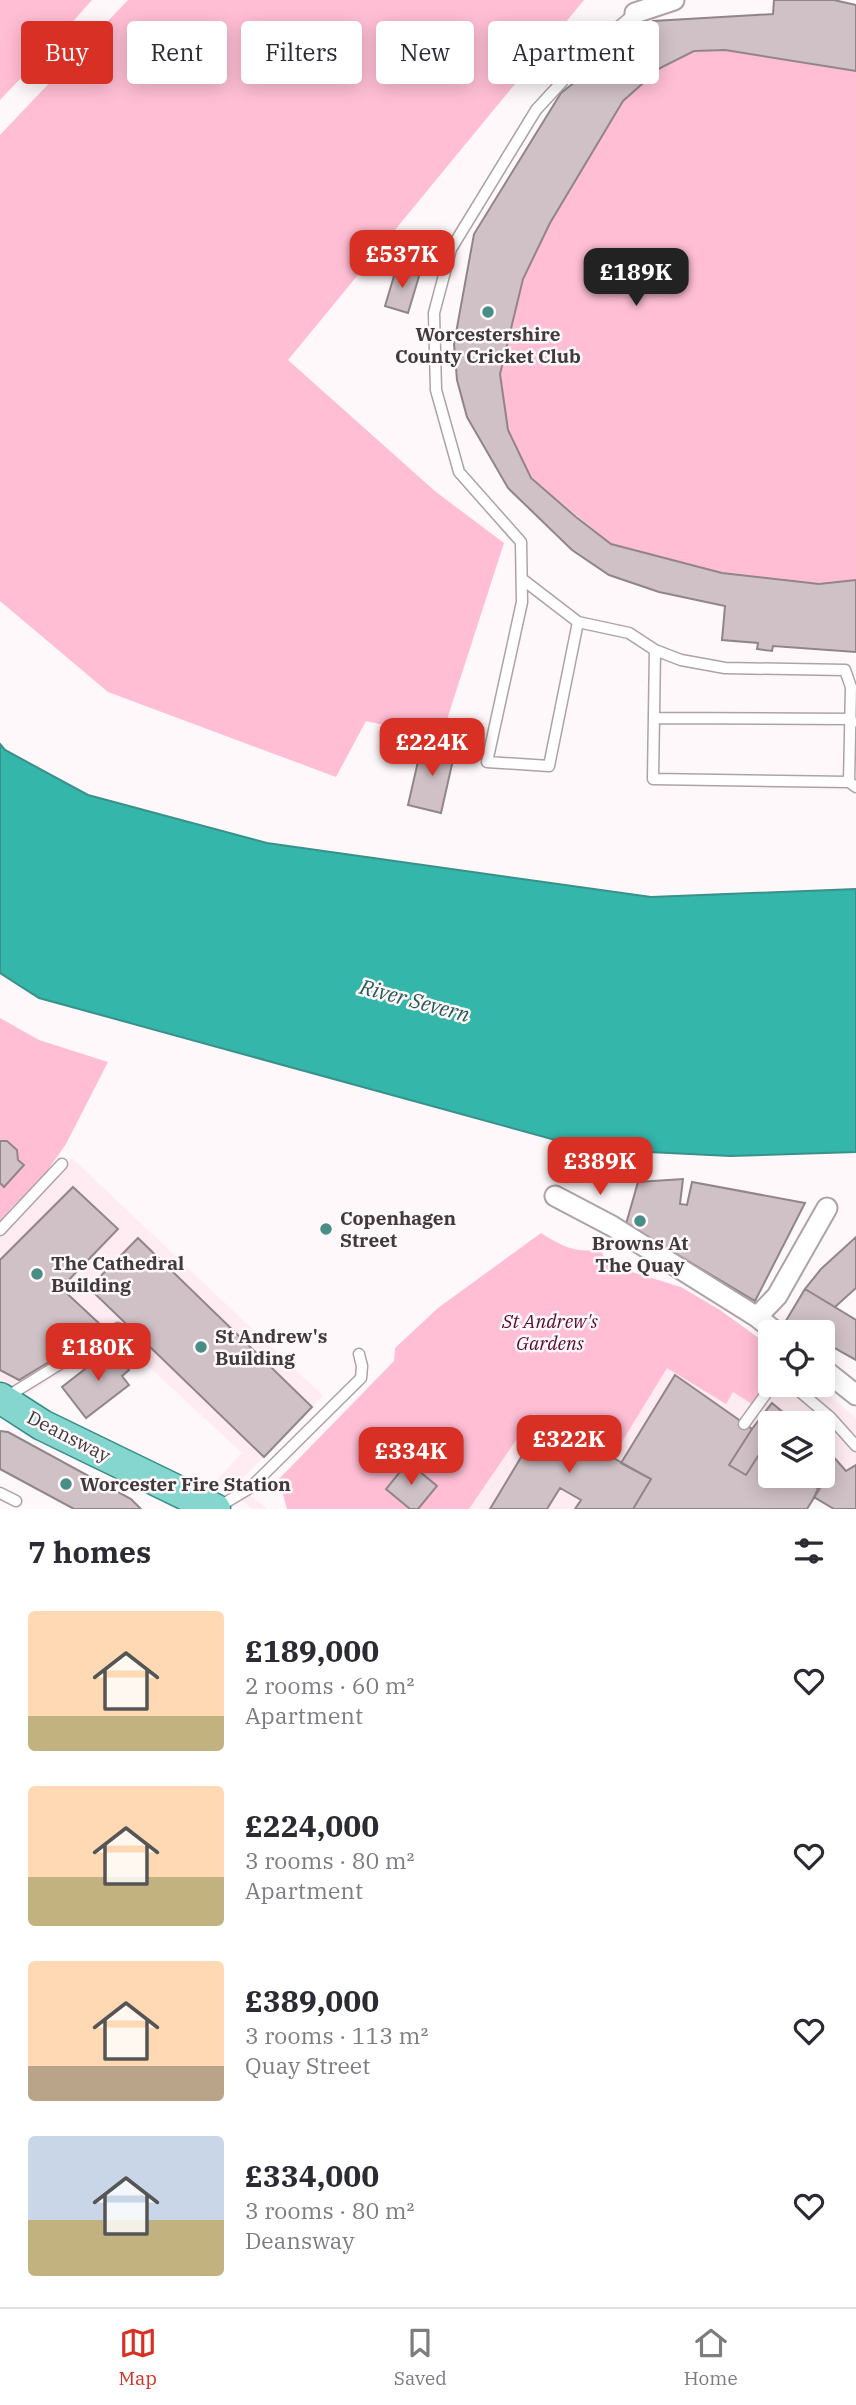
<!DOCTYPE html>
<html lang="en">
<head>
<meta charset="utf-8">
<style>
	:root { --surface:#fff; --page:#f7f7f7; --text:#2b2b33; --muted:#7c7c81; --line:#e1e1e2; --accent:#d93025 }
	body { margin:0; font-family:"IBM Plex Serif",serif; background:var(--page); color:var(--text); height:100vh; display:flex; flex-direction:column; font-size:26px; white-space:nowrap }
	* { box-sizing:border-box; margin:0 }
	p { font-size:23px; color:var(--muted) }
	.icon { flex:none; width:38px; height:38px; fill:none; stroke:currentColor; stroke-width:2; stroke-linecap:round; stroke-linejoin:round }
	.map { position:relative; height:1509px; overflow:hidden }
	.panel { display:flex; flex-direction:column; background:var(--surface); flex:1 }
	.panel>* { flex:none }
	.top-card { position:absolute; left:21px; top:21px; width:816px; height:63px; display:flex; gap:14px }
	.controls { position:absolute; left:758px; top:1320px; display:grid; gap:14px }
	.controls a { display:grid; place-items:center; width:77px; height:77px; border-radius:7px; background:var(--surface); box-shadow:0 4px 18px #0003; font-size:35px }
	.price { position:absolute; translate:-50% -60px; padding:0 16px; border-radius:14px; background:var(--accent); color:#fff; font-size:23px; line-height:46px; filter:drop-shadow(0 2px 4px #0008) }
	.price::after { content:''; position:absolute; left:50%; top:42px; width:21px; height:16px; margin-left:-10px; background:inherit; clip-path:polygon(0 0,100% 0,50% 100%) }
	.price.on { background:#222; color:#fff }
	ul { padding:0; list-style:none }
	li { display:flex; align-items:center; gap:21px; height:175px; padding:0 28px }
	li span { display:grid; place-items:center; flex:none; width:196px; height:140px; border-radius:7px; color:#555 }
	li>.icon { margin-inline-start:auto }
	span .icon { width:84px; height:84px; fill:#fffc; stroke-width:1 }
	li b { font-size:30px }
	h2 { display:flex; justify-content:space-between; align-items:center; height:84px; padding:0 28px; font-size:30px }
	.pill { padding:0 24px; border-radius:7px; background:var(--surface); box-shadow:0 4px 18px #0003; font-size:24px; line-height:63px }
	.pill.on { background:var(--accent); color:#fff }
	.tab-bar { display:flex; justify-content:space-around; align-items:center; height:98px; border-top:2px solid var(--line); background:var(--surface); font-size:19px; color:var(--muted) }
	.tab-bar a { display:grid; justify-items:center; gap:4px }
	.tab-bar .on { color:var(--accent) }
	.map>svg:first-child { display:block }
	.built { fill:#ffecf2; fill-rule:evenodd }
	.green { fill:#ffbed4 }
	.water { fill:#34b6ab; stroke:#38918a; stroke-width:2 }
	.building { fill:#d0c1c6; stroke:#928589; stroke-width:2 }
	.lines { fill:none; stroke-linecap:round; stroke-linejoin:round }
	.service-casing { stroke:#afa2a6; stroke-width:13 }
	.minor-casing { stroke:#afa2a6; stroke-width:23 }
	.primary-casing { stroke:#378e87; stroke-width:33 }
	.service { stroke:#fff; stroke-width:10 }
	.minor { stroke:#fff; stroke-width:19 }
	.primary { stroke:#84d6cf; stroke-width:30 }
	.poi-dot { fill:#488e86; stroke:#fef8fa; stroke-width:2.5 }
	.labels { text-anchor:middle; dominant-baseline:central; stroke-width:5; stroke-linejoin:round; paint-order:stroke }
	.poi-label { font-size:19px; font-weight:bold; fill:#403a3c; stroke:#fef8fa; text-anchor:start }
	.park-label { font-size:19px; font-style:italic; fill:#580a30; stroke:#fef8fa }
	.street-label { font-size:19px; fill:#403a3c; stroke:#fef8fa }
	.water-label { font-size:21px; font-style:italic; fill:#275b55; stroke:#fef8fa }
</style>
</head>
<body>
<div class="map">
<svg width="856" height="1509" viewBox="0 0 856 1509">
	<rect width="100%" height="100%" fill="#fef8fa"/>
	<path class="built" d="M72 1158 323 1396 236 1485 268 1509H253L216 1481 242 1453 118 1338 27 1394 0 1379V1234Z
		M667 1367 726 1404 733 1392 752 1404 770 1374V1384H816L856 1418V1509H834L814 1497 807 1509H469L534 1413 543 1419ZM770 1423H822V1475H770Z"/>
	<path class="green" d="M0 0H92L44 54 0 100Z
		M128 0H584L288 360 436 492 504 543 441 738 366 721 336 777 108 692 0 601V135Z
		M725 50 856 71V580L819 584 722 573 611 544 531 478 508 430 500 374 523 279 550 223 623 101 660 68 694 51Z
		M0 1018 39 1040 108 1062 66 1144 38 1184 12 1207 0 1222V1183L4 1186 24 1165 18 1160 17 1150 7 1141H0Z
		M541 1233C561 1246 577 1254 601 1249L606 1264 681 1287 720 1310 770 1346V1374L752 1404 733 1392 726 1404 667 1368 612 1458 534 1414 469 1509H287L279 1479 394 1361 395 1348 438 1308Z"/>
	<path class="water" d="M0 744 5 750 88 795 267 843 651 897 856 889V1152L730 1156 588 1149 39 998 0 973Z"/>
	<path class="building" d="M774 0H834L856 5V71L725 50 694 51 660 68 623 101 550 223 523 279 500 374 508 430 531 478 576 517 611 544 722 573 819 584 856 580V652L773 646 772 651 757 649 758 643 722 640 725 606 659 592 609 575 572 550 508 488 467 417 457 380 454 344 474 234 561 93 653 21 773 14Z
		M397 266 420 273 408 313 385 306Z
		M422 744 455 751 441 813 408 805Z
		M0 1141H7L17 1150 18 1160 24 1165 4 1187 0 1183Z
		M683 1179 680 1204 687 1205 692 1182 805 1203 755 1301 626 1224 638 1182Z
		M73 1187 118 1229 61 1288 103 1327V1329L19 1380 0 1370V1260Z
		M856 1237V1288L835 1307 805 1289 821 1269Z
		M138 1238 312 1407 264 1457 89 1288Z
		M805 1289 856 1320V1360L822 1341V1332H785L781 1329Z
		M112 1348 129 1370 122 1376 129 1385 86 1418 62 1387Z
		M675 1375 752 1429 729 1465 746 1475 758 1456 770 1463V1475H814L810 1482 820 1488 807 1509H633L651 1479 621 1463Z
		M772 1403 796 1423H770V1463L758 1456 746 1475 729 1465 752 1429Z
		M544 1419 651 1479 633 1509H575L581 1500 560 1488 547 1509H490Z
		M0 1431 8 1432 131 1499 141 1509H74L0 1469Z
		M822 1444 846 1471 856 1465V1509H834L814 1497 818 1489 810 1482 814 1475H822Z
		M408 1462 437 1486 418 1509H410L386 1489Z"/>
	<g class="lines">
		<g class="service-casing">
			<path id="service" d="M522 579 578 622 549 766 487 762 522 602 521 542 459 472 436 390 434 313 451 249 536 110 593 48 635 13
				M578 622 629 633 655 650 681 660 725 668 845 670 851 687 849 782
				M655 650 653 779 849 782 856 787
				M654 718 850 719 853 722
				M0 1230 62 1164
				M791 1384 831 1418 856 1446
				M8 1396 118 1328
				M744 1424 773 1384
				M0 1493 16 1501
				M218 1507 250 1488 361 1378 362 1366 359 1354"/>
		</g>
		<g class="minor-casing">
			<path id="minor" d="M635 13 674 0
				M555 1196 612 1226 757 1317 776 1332
				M757 1317 777 1296 827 1208
				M822 1368 856 1395"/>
		</g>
		<g class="primary-casing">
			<path id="primary" d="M0 1398 42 1425 215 1509"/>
		</g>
		<use href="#service" class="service"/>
		<use href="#minor" class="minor"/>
		<use href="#primary" class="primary"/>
	</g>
	<g class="poi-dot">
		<circle cx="488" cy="312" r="7"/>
		<circle cx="640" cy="1221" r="7"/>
		<circle cx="326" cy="1229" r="7"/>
		<circle cx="37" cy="1274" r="7"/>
		<circle cx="201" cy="1347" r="7"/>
		<circle cx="66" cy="1484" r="7"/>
	</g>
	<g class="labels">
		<g class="poi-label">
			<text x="488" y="334" text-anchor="middle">Worcestershire<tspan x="488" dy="22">County Cricket Club</tspan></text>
			<text x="340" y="1218">Copenhagen<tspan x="340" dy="22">Street</tspan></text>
			<text x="640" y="1243" text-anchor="middle">Browns At<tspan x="640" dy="22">The Quay</tspan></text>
			<text x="51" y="1263">The Cathedral<tspan x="51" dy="22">Building</tspan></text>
			<text x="215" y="1336">St Andrew's<tspan x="215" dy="22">Building</tspan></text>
			<text x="80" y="1484">Worcester Fire Station</text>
		</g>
		<g class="park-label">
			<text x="550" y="1321">St Andrew's<tspan x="550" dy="22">Gardens</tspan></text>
		</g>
		<g class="street-label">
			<text transform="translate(69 1436) rotate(27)">Deansway</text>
		</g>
		<g class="water-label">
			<text transform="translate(415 1000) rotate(15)">River Severn</text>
		</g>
	</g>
</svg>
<div class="controls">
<a><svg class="icon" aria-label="locate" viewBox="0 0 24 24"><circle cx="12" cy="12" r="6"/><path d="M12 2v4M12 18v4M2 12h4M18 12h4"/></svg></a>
<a><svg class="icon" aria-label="layers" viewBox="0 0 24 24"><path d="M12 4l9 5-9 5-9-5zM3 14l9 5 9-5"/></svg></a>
</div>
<b class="price" style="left:402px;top:290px">£537K</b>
<b class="price on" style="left:636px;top:308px">£189K</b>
<b class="price" style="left:432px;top:778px">£224K</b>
<b class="price" style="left:600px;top:1197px">£389K</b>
<b class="price" style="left:98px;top:1383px">£180K</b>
<b class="price" style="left:569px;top:1475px">£322K</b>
<b class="price" style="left:411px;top:1487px">£334K</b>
<div class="top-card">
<a class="pill on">Buy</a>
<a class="pill">Rent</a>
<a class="pill">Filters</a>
<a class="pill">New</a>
<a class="pill">Apartment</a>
</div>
</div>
<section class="panel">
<h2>7 homes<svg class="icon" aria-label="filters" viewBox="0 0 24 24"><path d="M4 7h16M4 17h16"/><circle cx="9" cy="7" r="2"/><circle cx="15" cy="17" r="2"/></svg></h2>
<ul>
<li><span style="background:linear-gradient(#ffd9b3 75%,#c2b280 0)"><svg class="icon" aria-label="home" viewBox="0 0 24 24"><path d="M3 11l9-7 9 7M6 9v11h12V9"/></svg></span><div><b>£189,000</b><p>2 rooms · 60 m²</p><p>Apartment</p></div><svg class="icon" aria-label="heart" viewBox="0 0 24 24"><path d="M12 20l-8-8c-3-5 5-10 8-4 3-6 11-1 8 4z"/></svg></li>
<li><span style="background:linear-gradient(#ffd9b3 65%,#c2b280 0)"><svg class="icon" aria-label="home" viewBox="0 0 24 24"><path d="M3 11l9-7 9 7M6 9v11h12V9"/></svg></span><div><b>£224,000</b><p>3 rooms · 80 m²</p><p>Apartment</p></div><svg class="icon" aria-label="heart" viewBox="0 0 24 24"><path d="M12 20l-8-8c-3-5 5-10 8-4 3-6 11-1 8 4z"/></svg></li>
<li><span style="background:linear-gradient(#ffd9b3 75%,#b9a48a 0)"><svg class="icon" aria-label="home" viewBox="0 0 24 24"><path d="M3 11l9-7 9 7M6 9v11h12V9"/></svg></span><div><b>£389,000</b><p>3 rooms · 113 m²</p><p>Quay Street</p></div><svg class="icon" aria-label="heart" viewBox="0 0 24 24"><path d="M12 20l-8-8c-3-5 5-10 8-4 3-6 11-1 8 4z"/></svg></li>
<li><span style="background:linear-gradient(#c9d6e8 60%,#c2b280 0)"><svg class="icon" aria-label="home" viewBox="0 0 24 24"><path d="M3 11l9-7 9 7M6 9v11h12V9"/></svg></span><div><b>£334,000</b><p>3 rooms · 80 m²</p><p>Deansway</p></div><svg class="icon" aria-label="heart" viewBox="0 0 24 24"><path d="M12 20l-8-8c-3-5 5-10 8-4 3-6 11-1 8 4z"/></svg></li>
</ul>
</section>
<nav class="tab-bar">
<a class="on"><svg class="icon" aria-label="map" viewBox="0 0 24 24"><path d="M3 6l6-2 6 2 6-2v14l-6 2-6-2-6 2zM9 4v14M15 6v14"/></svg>Map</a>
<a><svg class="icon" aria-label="saved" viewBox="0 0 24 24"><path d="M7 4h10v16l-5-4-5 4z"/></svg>Saved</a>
<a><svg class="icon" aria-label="home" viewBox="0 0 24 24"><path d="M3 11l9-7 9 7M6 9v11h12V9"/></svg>Home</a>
</nav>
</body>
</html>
